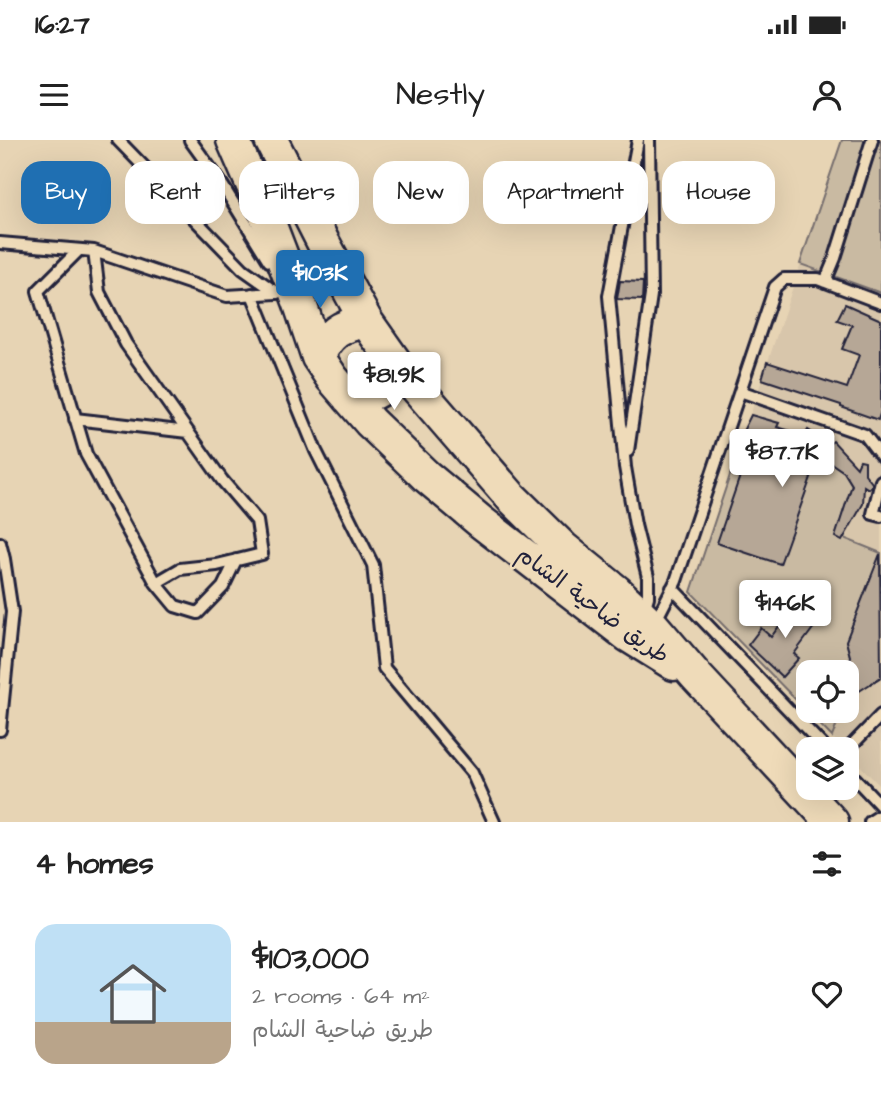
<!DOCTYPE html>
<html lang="en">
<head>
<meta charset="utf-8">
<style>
	:root { --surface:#fff; --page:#f2f2f2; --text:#222; --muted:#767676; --line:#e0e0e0; --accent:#1f6fb2 }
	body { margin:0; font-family:"Architects Daughter","Playpen Sans Arabic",sans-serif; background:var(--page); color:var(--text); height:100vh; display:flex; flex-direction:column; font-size:26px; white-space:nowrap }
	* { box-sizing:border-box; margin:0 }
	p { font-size:23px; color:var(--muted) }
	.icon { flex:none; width:38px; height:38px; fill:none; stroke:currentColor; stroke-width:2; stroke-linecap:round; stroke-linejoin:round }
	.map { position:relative; height:682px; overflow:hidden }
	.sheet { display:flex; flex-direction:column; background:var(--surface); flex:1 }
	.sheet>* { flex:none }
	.banner { position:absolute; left:21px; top:21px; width:840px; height:63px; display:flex; gap:14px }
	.tools { position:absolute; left:796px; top:520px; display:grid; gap:14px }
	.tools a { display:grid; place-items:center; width:63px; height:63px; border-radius:14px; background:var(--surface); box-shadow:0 7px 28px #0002; font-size:35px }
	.price { position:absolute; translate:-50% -60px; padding:0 16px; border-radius:7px; background:#fff; color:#222; font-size:23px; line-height:46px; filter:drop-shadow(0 2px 4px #0008) }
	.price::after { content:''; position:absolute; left:50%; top:42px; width:21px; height:16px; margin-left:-10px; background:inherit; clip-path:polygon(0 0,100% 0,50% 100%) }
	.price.selected { background:var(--accent); color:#fff }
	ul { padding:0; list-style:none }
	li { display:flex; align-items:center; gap:21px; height:175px; padding:0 35px }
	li+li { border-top:2px solid var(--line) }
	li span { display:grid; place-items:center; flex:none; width:196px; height:140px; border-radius:21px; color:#555 }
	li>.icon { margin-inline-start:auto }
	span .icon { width:84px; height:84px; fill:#fffc; stroke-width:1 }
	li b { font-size:30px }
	h2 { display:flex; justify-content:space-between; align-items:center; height:84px; padding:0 35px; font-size:30px }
	.tag { padding:0 24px; border-radius:21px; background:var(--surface); box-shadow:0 7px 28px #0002; font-size:24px; line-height:63px }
	.tag.selected { background:var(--accent); color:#fff }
	.status { display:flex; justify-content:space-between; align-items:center; height:49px; padding:0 35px; background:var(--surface); direction:ltr }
	.status svg { height:19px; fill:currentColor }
	header { display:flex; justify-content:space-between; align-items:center; height:91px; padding:0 35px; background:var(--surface); font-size:32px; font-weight:600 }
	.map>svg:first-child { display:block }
	.built { fill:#d8c6ab; fill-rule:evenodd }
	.green { fill:#c9baa2; stroke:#766e6e; stroke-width:2 }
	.building { fill:#b6a796; stroke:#22223b; stroke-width:2 }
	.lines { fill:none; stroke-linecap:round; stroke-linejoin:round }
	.service-casing { stroke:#22223b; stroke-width:16 }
	.secondary-casing { stroke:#22223b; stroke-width:37 }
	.service { stroke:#efdbb9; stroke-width:10 }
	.secondary { stroke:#efdbb9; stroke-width:32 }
	.labels { text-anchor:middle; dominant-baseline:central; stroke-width:5; stroke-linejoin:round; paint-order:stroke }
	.street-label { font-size:23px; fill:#22223b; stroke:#efdbb9 }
</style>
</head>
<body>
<div class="status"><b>16:27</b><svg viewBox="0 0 49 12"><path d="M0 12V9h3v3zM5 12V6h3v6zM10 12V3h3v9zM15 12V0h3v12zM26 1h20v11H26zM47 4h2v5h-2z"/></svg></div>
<header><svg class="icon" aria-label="menu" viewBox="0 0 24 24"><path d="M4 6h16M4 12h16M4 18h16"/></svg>Nestly<svg class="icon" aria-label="person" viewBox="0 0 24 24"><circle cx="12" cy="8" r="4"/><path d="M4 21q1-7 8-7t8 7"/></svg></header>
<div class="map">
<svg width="881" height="682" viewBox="0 0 881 682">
	<rect width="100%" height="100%" fill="#e7d4b4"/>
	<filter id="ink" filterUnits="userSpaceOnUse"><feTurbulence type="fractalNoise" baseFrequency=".0143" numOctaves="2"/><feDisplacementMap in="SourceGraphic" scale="14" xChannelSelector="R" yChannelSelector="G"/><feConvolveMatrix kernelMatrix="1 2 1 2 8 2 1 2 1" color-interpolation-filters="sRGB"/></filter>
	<g filter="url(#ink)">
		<path class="built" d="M842 0H881V647L691 452ZM808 532H847V570H808Z"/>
		<path class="green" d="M842 0H881V153L800 124Z
			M741 295 824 318 844 332 852 345 836 395 881 413V445L869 442 846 501 851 520 832 532H808V570L842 571 832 597 691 452 743 296Z"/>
		<path class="building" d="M620 141 643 142 642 160 617 159Z
			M845 164 881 180V271L878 280 841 267V265L762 239 767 222 847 248 859 215 842 209 852 185 837 180Z
			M751 275 779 283 777 287 805 295 808 290 829 304 833 301 857 327 860 320 865 321V334L872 343V346L869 349 864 346 863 364 842 401 835 397 852 345 844 332 819 315 780 424 717 403 753 298 741 295Z
			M880 414 881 537 847 559V522L851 520 846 501Z
			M797 462 820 479 794 514 799 518 782 537 748 505 761 488 771 497Z"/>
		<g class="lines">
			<g class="service-casing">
				<path id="service" d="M118 0 243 129 277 153
					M190 0 221 43 269 121
					M638 0 609 156 625 327 635 385 648 437V457L643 473
					M0 103 94 111 227 156 276 153
					M79 110 38 151 86 314 156 443 180 429 217 425 262 414 257 381 222 340 126 204 99 152 94 111
					M825 142 835 118 872 0
					M252 154 316 311 373 425 384 528 472 633 494 682
					M740 251 865 295 881 316
					M75 279 188 292
					M628 311 651 155 649 0
					M881 341 873 374 881 376
					M0 403 4 419 12 472 0 590
					M156 443 175 466 198 473 223 447 236 420
					M672 448 826 609
					M655 482 676 441 775 147 784 139H818L881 163
					M847 610 881 575
					M847 630 881 666
					M870 682 881 675"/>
			</g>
			<g class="secondary-casing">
				<path id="secondary" d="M233 0 269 83 299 161 318 217 332 238 370 282 426 336 481 382 629 496 674 524
					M271 0 323 102 366 181 397 225 511 357 563 408 616 451 653 486 696 536 832 682
					M318 217C329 193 340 186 366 181
					M349 258C376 256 385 250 397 225"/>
			</g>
			<use href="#service" class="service"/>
			<use href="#secondary" class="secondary"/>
		</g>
	</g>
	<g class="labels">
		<g class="street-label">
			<text transform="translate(593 465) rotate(36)">طريق ضاحية الشام</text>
		</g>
	</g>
</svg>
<div class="tools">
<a><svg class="icon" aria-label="locate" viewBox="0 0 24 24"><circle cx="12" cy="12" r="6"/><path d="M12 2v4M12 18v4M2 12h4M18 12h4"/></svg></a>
<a><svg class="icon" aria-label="layers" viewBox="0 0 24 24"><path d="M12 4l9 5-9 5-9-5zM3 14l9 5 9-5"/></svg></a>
</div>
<b class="price selected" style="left:320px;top:170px">$103K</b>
<b class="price" style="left:394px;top:272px">$81.9K</b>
<b class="price" style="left:782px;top:349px">$87.7K</b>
<b class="price" style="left:785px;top:500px">$146K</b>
<div class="banner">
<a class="tag selected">Buy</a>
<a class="tag">Rent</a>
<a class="tag">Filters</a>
<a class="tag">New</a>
<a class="tag">Apartment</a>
<a class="tag">House</a>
</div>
</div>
<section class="sheet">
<h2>4 homes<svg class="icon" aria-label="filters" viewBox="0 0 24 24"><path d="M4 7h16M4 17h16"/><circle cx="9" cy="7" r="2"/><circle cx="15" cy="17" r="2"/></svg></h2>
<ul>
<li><span style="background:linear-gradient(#bfe0f5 70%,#b9a48a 0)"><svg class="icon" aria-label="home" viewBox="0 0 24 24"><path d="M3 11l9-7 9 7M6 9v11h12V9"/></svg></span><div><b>$103,000</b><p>2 rooms · 64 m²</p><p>طريق ضاحية الشام</p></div><svg class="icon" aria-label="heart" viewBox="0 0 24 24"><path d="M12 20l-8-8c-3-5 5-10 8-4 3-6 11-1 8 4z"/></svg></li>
</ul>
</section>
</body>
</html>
